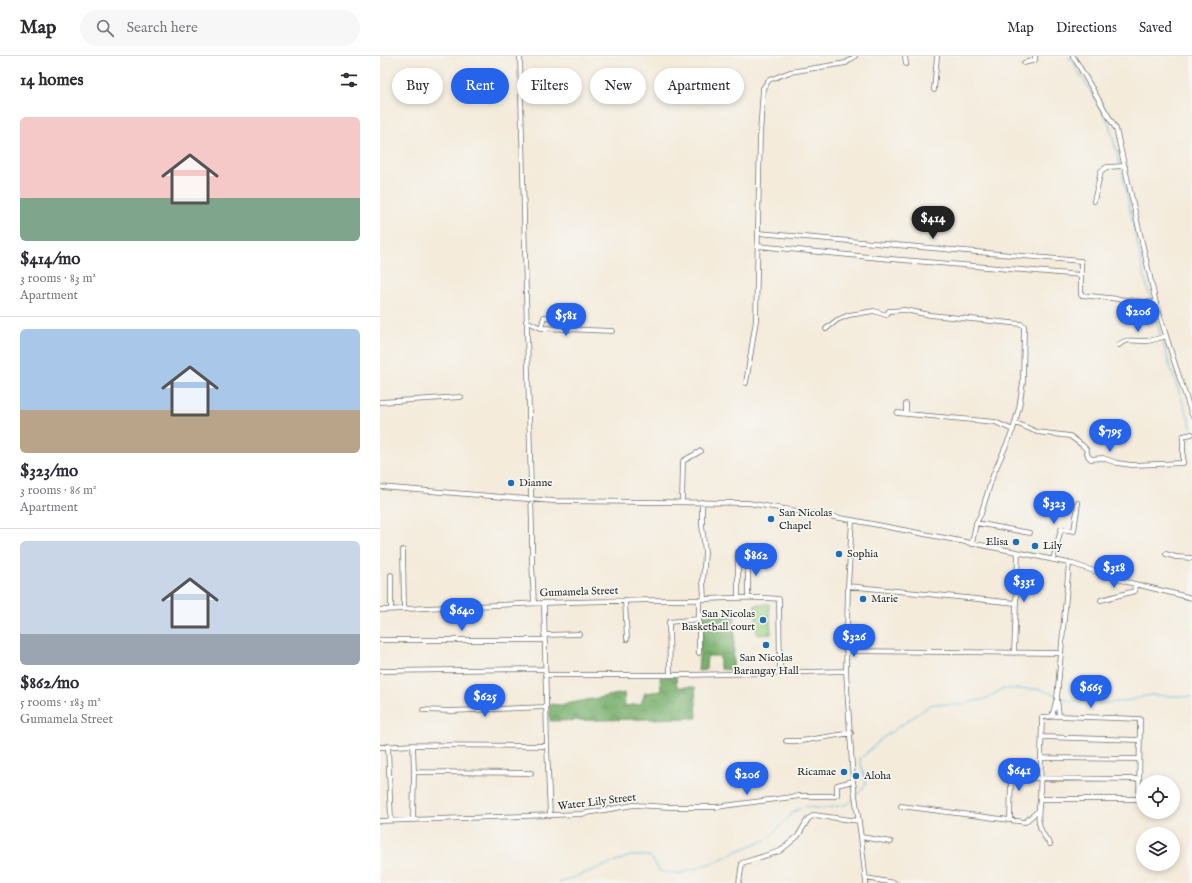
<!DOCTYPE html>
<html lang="en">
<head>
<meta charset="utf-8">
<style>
	:root { --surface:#fff; --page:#f7f7f7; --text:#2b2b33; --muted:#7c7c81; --line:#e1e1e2; --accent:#2563eb }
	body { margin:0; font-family:"IM FELL English",serif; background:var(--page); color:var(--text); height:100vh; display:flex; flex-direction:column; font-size:15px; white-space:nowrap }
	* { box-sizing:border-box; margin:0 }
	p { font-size:13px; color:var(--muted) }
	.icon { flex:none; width:22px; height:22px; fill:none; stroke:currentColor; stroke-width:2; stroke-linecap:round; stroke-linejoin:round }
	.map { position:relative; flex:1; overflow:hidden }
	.side { display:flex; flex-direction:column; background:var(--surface); width:380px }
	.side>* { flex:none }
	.top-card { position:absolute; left:12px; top:12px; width:380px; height:36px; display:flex; gap:8px }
	.buttons { position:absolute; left:756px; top:719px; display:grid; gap:8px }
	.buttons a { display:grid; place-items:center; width:44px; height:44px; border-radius:50%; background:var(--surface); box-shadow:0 2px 6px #0003; font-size:20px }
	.price { position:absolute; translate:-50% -34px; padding:0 9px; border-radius:14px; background:var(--accent); color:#fff; font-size:13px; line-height:26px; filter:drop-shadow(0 1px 2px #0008) }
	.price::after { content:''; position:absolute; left:50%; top:24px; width:12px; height:9px; margin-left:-6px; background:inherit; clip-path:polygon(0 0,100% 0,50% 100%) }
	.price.active { background:#222; color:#fff }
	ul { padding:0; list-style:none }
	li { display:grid; align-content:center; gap:8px; height:212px; padding:0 20px }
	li+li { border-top:1px solid var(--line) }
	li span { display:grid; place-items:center; height:124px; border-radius:6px; color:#555 }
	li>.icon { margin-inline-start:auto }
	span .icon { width:72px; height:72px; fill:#fffc; stroke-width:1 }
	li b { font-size:17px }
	h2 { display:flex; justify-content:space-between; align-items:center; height:48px; padding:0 20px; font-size:17px }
	.chip { padding:0 14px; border-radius:18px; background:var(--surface); box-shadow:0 2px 6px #0003; font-size:14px; line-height:36px }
	.chip.active { background:var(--accent); color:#fff }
	header { display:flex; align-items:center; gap:24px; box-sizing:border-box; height:56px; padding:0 20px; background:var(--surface); border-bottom:1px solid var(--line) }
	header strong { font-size:19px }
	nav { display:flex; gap:22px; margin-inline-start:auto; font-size:14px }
	.search { width:280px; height:36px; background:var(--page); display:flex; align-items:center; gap:10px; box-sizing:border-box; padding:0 14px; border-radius:22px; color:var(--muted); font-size:15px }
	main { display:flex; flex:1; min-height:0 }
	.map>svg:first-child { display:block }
	.grass { fill:#97cd7f; stroke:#617c55 }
	.forest { fill:url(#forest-crowns); stroke:#526e4c }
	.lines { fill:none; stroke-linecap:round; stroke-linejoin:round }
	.stream { stroke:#5ebedc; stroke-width:1 }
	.street-casing { stroke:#716e69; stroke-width:5.5 }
	.street { stroke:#fff; stroke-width:4 }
	.poi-dot { fill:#1f6fb2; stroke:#f6f6f2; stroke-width:1.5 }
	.labels { text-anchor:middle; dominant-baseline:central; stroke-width:3.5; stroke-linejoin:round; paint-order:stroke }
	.poi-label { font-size:11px; fill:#2b2b2b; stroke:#f6f6f2; text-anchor:start }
	.street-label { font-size:11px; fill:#2b2b2b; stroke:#f6f6f2 }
</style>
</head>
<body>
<header>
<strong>Map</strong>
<div class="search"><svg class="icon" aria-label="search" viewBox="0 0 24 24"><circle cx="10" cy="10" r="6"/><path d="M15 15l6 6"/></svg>Search here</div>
<nav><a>Map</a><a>Directions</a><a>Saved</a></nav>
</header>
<main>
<section class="side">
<h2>14 homes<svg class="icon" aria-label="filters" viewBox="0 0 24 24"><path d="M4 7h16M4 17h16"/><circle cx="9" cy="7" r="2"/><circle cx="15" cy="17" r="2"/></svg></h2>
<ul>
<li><span style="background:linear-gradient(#f6c9c9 65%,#7fa58c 0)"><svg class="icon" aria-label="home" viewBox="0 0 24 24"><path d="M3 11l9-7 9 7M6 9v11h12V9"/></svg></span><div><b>$414/mo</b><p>3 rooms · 83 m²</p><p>Apartment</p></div></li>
<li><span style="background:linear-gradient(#a9c7e8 65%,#b9a48a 0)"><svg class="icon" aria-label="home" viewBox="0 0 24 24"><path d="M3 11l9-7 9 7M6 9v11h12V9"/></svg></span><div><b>$323/mo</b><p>3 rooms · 86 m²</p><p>Apartment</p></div></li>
<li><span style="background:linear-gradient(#c9d6e8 75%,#9aa5b1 0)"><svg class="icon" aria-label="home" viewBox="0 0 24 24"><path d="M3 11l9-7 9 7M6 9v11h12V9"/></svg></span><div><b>$862/mo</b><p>5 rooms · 183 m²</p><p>Gumamela Street</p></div></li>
</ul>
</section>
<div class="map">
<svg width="812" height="827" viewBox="0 0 812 827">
	<defs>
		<pattern id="forest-crowns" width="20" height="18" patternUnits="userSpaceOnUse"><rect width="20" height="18" fill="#79b06e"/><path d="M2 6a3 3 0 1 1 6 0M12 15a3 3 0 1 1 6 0" fill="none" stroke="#638f5b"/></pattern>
	</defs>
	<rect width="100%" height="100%" fill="#f6f6f2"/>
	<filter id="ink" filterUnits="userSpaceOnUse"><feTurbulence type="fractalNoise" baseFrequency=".025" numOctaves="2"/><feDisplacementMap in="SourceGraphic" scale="8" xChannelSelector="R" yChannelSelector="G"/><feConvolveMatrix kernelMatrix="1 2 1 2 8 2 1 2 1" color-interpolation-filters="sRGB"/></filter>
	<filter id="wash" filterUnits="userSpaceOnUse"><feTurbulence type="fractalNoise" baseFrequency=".012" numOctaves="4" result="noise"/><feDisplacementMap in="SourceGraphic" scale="16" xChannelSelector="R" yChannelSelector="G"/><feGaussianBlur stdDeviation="0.9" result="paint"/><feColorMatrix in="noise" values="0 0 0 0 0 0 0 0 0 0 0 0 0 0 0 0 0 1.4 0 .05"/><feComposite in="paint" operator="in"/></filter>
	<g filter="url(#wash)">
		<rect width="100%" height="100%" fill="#f4ebdb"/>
		<path class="grass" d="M389 548 391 578 377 579 375 549Z"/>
		<path class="forest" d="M322 559H355L353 614 340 613V600H327L326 614 318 615Z
			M280 621H296L297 631H315L317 662 170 665 169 648 180 649 244 637 245 650 261 648 265 637 281 635Z"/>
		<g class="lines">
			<path class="stream" d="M689 0 728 64 740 109
				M741 112 763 215 771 245
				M772 248 781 280
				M782 283 790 311 812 372
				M807 340H812
				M678 640 688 644 720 648 750 644 770 639 812 641
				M477 739 486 728 480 703 501 683 552 648 580 649 608 642 622 633H659L675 639
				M179 827 250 800H270L280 816 301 817 338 805 355 796 387 783 407 763 413 756 424 750 443 753 468 748 473 743"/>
		</g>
	</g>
	<g filter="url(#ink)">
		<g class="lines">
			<g class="street-casing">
				<path id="street" d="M140 0 152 474V506L154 547
					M525 0 526 8
					M693 0 736 73 776 247 793 302 812 359
					M644 7 655 4V0
					M554 34 557 0
					M714 145 721 115 727 111 745 110
					M378 177 701 205V239L776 247
					M378 190 499 202 701 219
					M146 265 161 272 232 275
					M161 272 164 261 199 263
					M446 273 457 264 469 259 494 255 506 259 509 255 525 254 550 259 641 268 644 270 643 326 639 352 633 374 613 419 601 458 596 467 592 488
					M739 289C746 281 757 286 767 285 774 284 780 282 786 280
					M366 327 376 264 380 78 383 32 389 24 410 16 466 7 475 0
					M0 346 81 341
					M517 357 615 366 633 374
					M526 357V348
					M636 367 657 376 690 380 702 389 706 393 708 400 711 403 723 402 737 407 752 409 803 407V380L812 378
					M0 431 173 445 368 447 472 464 632 495 693 508 747 526 812 542
					M302 446 303 405 321 395
					M322 446V469L325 496 323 525 324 543
					M472 464 468 530 466 615 473 725 481 781 486 827
					M596 467 650 477
					M23 494 24 553
					M786 498 796 501 812 502
					M673 504 681 473 694 475 698 447
					M11 519V553
					M468 530 636 547
					M358 542V496
					M368 542V500
					M245 544 247 583
					M721 544 755 535 754 528
					M164 547 167 690 170 760
					M0 554C99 550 198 544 297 544 331 544 365 539 399 543L400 617
					M164 579 199 578
					M0 584H164
					M466 595 681 597
					M319 597V544
					M634 597 638 497
					M0 615 165 613
					M165 619H308L466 615
					M290 619 289 566 318 563
					M43 654 72 655 166 651
					M679 660 677 642 689 507
					M672 661 676 645
					M662 681 759 684
					M406 685H421L471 677
					M33 689 34 716
					M8 690 11 764
					M0 691 33 689 167 690
					M661 702 759 703
					M660 743H759L760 663 679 660 662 661 660 743C657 763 657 772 670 788
					M521 750 645 766 658 755
					M33 764 34 716 151 717
					M630 764 631 722 759 723
					M0 765 201 758 254 749 290 751H336L420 740H455L457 739V729L473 725
					M481 781 511 786
					M486 822 515 827
					M359 827 362 807 400 795 418 780 428 763 434 759 479 765"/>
			</g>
			<use href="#street" class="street"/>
		</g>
	</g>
	<g class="poi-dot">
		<circle cx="131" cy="427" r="4"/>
		<circle cx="391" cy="463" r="4"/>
		<circle cx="636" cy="486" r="4"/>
		<circle cx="655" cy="490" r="4"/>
		<circle cx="459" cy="498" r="4"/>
		<circle cx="483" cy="543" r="4"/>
		<circle cx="383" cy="564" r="4"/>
		<circle cx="386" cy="589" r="4"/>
		<circle cx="464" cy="716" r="4"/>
		<circle cx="476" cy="720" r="4"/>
	</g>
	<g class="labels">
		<g class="poi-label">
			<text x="139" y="427">Dianne</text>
			<text x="399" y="457">San Nicolas<tspan x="399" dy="13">Chapel</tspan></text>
			<text x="628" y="486" text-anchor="end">Elisa</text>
			<text x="663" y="490">Lily</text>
			<text x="467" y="498">Sophia</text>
			<text x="491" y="543">Marie</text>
			<text x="375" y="558" text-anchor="end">San Nicolas<tspan x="375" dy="13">Basketball court</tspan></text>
			<text x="386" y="602" text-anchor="middle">San Nicolas<tspan x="386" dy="13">Barangay Hall</tspan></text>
			<text x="456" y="716" text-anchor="end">Ricamae</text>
			<text x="484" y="720">Aloha</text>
		</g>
		<g class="street-label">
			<text transform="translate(199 536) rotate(-2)">Gumamela Street</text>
			<text transform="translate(217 746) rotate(-7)">Water Lily Street</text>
		</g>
	</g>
</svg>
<div class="buttons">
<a><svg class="icon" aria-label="locate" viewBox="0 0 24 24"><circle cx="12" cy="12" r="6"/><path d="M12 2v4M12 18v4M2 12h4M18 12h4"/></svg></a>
<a><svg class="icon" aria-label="layers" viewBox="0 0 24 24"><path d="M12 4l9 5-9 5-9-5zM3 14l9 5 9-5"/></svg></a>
</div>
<b class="price active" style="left:553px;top:184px">$414</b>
<b class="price" style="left:758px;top:277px">$206</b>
<b class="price" style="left:186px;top:281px">$581</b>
<b class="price" style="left:730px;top:397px">$795</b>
<b class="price" style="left:674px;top:469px">$323</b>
<b class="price" style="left:376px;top:521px">$862</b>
<b class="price" style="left:734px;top:533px">$318</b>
<b class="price" style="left:644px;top:547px">$331</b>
<b class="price" style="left:82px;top:576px">$640</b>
<b class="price" style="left:474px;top:602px">$326</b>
<b class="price" style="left:711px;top:653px">$665</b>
<b class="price" style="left:105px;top:662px">$625</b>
<b class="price" style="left:639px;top:736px">$641</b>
<b class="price" style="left:367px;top:740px">$206</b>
<div class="top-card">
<a class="chip">Buy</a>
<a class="chip active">Rent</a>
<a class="chip">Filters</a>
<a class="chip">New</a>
<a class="chip">Apartment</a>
</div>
</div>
</main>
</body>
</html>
